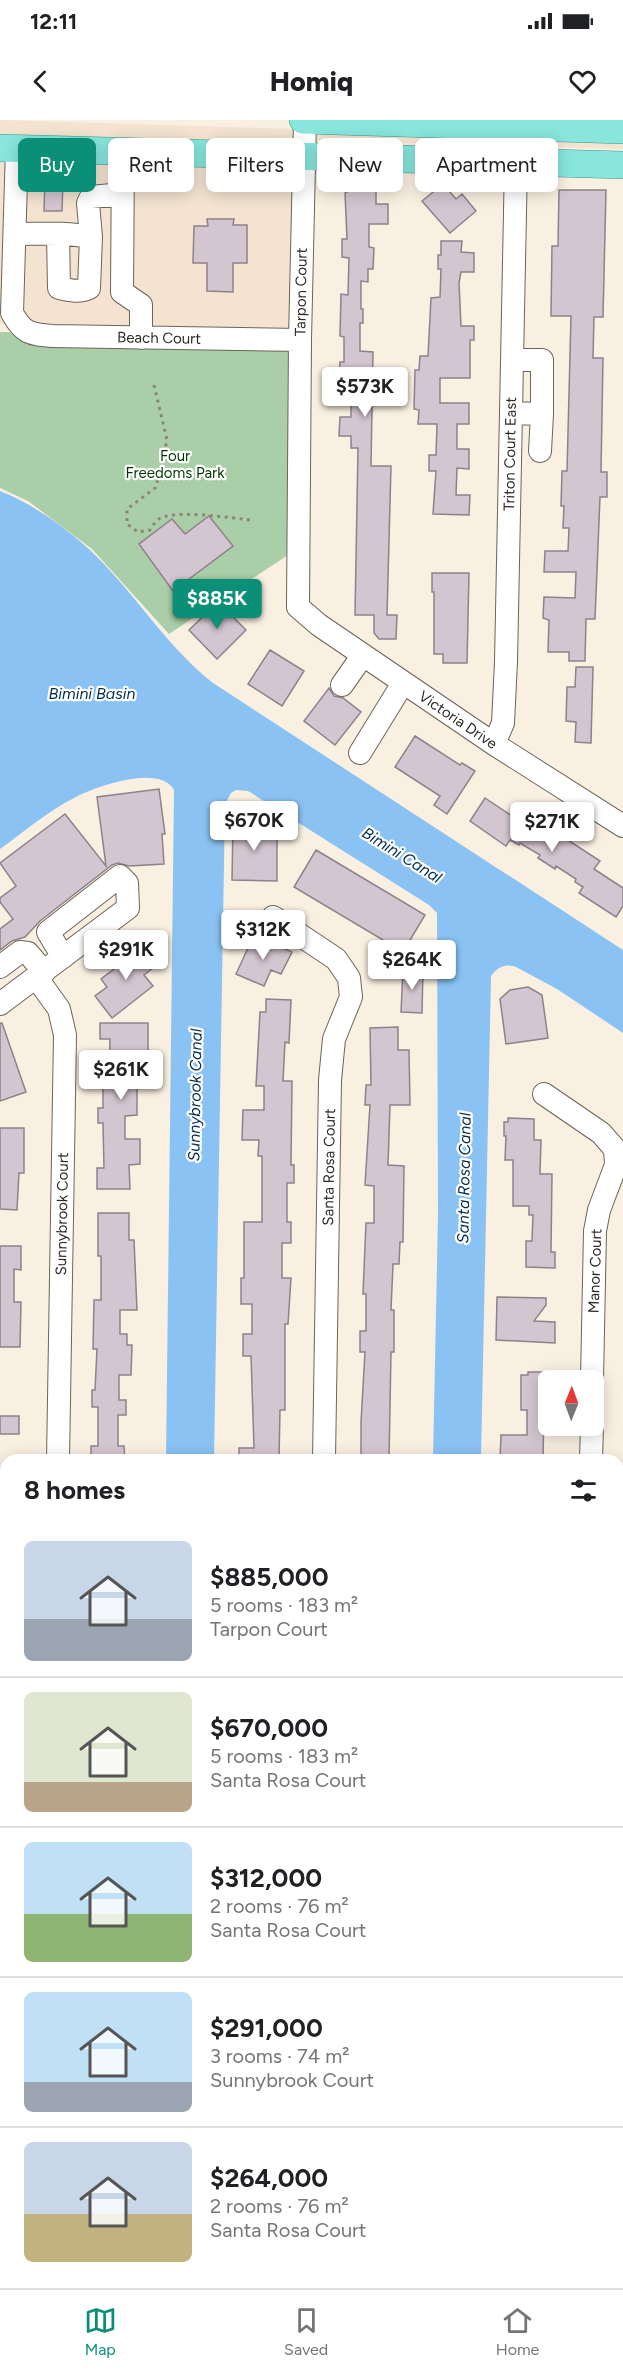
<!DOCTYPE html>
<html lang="en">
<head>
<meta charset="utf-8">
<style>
	:root { --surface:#fff; --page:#f6f6f6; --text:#202124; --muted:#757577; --line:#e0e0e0; --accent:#0b8f77 }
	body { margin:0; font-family:Figtree,sans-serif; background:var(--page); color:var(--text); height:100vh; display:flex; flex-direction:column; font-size:22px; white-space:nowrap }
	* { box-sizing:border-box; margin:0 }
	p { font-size:20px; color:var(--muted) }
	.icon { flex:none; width:33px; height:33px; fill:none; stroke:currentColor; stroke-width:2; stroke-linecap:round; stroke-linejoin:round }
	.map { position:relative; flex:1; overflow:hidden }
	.panel { position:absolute; left:0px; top:1334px; width:624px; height:836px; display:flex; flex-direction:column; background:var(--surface); border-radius:18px 18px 0 0; box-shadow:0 3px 15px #0003 }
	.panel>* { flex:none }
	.top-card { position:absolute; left:18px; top:18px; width:588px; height:54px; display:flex; gap:12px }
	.needle { width:39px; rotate:1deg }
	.buttons { position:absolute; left:538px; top:1250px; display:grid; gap:12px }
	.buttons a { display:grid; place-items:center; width:66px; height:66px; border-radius:9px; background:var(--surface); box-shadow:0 3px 15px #0003; font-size:30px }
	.price { position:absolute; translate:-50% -51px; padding:0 14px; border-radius:6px; background:#fff; color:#222; font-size:20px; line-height:39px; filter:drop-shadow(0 2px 3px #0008) }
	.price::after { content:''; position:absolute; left:50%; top:36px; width:18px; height:14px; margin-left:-9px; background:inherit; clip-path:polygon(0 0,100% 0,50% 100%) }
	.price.on { background:var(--accent); color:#fff }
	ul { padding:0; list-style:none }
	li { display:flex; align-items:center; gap:18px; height:150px; padding:0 24px }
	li+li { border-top:2px solid var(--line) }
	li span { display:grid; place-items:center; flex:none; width:168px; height:120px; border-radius:9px; color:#555 }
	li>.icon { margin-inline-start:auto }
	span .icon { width:72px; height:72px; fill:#fffc; stroke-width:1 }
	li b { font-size:26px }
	h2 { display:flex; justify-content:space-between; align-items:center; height:72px; padding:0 24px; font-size:26px }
	.chip { padding:0 21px; border-radius:9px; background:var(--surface); box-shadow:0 3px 15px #0003; font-size:21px; line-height:54px }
	.chip.on { background:var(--accent); color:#fff }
	.status { display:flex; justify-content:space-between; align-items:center; height:42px; padding:0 30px; background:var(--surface); direction:ltr }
	.status svg { height:16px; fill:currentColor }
	header { display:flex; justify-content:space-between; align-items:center; height:78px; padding:0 24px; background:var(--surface); font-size:27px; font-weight:800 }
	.dock { display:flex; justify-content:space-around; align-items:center; height:84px; border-top:2px solid var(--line); background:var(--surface); font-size:16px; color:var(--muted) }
	.dock a { display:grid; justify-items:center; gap:3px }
	.dock .on { color:var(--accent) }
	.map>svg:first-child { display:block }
	.built { fill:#f3e3d0 }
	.green { fill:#aacea8 }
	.water { fill:#8ac3f3 }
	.building { fill:#d4c6d0; stroke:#8e818a; stroke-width:1.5 }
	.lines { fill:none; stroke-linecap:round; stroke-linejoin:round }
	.minor-casing { stroke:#6d6459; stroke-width:24 }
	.major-casing { stroke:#35998e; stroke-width:28 }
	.path { stroke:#8c857c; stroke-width:3; stroke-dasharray:3 4.5; stroke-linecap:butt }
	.minor { stroke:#fff; stroke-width:22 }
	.major { stroke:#88e6dd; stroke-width:27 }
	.labels { text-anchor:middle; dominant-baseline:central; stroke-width:4.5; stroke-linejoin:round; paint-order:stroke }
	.street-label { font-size:15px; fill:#2d2924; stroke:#fff }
	.park-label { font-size:15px; fill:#003805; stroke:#fff }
	.water-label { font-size:16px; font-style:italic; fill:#002b4a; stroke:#fff }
</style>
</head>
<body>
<div class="status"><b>12:11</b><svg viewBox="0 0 49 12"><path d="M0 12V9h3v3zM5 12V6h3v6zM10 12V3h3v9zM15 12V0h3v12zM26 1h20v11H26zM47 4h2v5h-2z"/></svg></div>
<header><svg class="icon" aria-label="back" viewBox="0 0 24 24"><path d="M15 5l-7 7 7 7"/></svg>Homiq<svg class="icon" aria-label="heart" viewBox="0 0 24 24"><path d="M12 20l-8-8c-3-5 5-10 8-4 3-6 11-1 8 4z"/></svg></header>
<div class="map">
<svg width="623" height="2168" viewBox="0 0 623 2168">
	<rect width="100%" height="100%" fill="#faf0e2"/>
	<path class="built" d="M0 0 623 19V29L315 20 314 27 0 19Z
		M0 37 314 45 309 220 0 204Z"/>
	<path class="green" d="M0 212H9L33 224 294 230 291 433 169 514 92 429 28 381 0 368Z"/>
	<path class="water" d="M0 371C35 384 79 417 104 444 141 483 170 529 213 563L623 830V913L557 869 516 847C505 843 498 847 491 856L481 1339H433L438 1095 437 793 429 785 248 671 236 670 231 673 225 684 214 1339H166L174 670C160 644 97 666 76 677 49 690 24 712 0 729Z"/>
	<path class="building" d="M45 60H63L62 91H44Z
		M347 62H367V71H376V84H388V104H369V127L374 128 373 149H368V162L361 161V189H363V203H360V231L373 232 371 346H391L387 495H397L396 519H379L374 513V495H355L358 328H351V316H339L340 297H351V273H343V262H339L340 242H344V217L340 216 341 174 348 175 349 138 342 137V119H347L345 73 347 72Z
		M443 64 456 79 462 74 476 91 450 113 422 81Z
		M559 70H606L603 197H594L593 238H603L601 352H607V377H600L595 499H586L585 541H569V532H548L549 500 543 498 544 477 575 478 576 452H544L545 431H568L569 408H563L564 386H561L562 351H567L571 196H551L552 126H558Z
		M207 99H234L233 105H247V143H233V172L207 171V143H193L194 106H208Z
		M441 121H462L461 132 474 133V152H461L459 163 461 206H474V220H470V258H440V283H469V304H457V329H469V349L457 348 456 375H470L469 395 433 394 436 351H429V335H436L437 304H418L419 290 414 289 415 250H419L420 236H428L431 178 440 177 441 149H438V135H441Z
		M209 396 233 426 173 471 139 424 172 399 185 414Z
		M432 453H469L467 543H443V534H434V472H432Z
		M218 482 246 510 217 539 189 510Z
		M270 530 304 551 282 586 248 564Z
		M576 547H593L591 623 575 622 576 602 566 601 567 567H575Z
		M329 568 334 576 343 578 361 592 335 625 304 601Z
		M415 616 460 645 462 643 475 651 447 694 434 685 440 676 395 647Z
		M159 669 165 714H162L164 744 129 746 118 743 112 745 40 801 25 817 12 821 0 830V809L13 799 0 782V778L16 766 0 743 65 694 106 746 97 677Z
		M485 678 521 702 527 693 600 741 594 749 623 768V786L616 797 579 773 583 767 575 762 576 759 556 746 555 749 538 738 540 735 520 723 519 725 510 720 506 726 470 701Z
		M233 702 270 703V712H277V761L232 760Z
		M316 730 425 795 403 832 294 767Z
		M254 815 292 832 281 854 271 850 264 866 236 854Z
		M130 827 136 835 145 828 158 844 144 855 153 866 112 898 95 876 107 867 101 859 114 849 110 843Z
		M403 850H423L422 893 401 892Z
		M528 867 542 875 548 918 506 924 500 879 510 870Z
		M266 879 291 880 289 923 285 922 283 961H292L291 1045H294V1063H287V1102H291V1123H282V1158H291L288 1204H285V1290H280L279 1340H239V1328H254L251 1236H243V1214H252V1184H241V1158H244V1102H262V1036H258L259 1020H242L243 990H264V966H256L260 892H266Z
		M0 903H2L26 972 0 981Z
		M100 903H148V948H137V995L125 996V1019H140V1044L129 1045 130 1069H97V1048H104L103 1003H98V988H103V961H109L110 919H100Z
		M398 907V930H409L410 985H390L388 1045 404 1046 403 1122H400L399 1144H393L391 1190H394V1232H391L389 1340H361V1302L365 1232H360V1211H366V1174H363L366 1103H374V1066L365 1065 370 985H365L366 965H371L370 908Z
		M508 998 534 999V1020H541L540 1054H552L551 1132H555V1148L526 1147V1121H532L533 1095H529V1086H513V1040H505L506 1016H504V1002H508Z
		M0 1008H24V1053H19L17 1090 0 1089Z
		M98 1093H129V1120H134L137 1190H120V1214H127V1225H132L131 1255H119V1280H126V1295H118V1326H124L125 1340H91V1326H98V1287H92V1270H95L97 1229H93L94 1180H101V1136H98Z
		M0 1126H21V1150L14 1149V1182H21L20 1227H0Z
		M497 1177 546 1178V1185L534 1201 555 1202V1223L496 1220Z
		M528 1252H544V1259H547L549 1290H544L543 1340H500L501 1315H527V1290H521V1255H528Z
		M0 1296H19V1314H0Z"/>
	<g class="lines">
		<g class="minor-casing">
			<path id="minor" d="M305 0 300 220 298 487 319 505 494 624 623 706
				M17 28 12 193C23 213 29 214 52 216L300 220
				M123 31 122 172 141 185V218
				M15 114C40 114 66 112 91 117L89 168C79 173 69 170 59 168L58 114
				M91 117 88 83 91 77 122 74
				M511 293 542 294V240H512
				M540 331 542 294
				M342 565 363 535
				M494 624 503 603 506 542 516 42
				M360 633 403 563
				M273 797 336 839 349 858 351 877 334 919 330 960 324 1340
				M0 847 20 832 28 833 44 852
				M36 857 59 889 65 915 58 1340
				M0 884C43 852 86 820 128 788L127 763 120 756 48 812 63 837
				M544 974 601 1013 615 1029 616 1045 599 1090 595 1111 592 1260
				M591 1340 592 1305
				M0 1617H6
				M618 1627H623
				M618 1838H623
				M0 1906 6 1920
				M618 2049H623
				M113 2163 115 2168
				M345 2163 347 2168
				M575 2163 577 2168"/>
		</g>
		<g class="major-casing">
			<path id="major" d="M303 0 623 10
				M0 28 623 45"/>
		</g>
		<path class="path" d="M154 265 167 320 160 354 155 368 127 389V404L138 412 150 410C153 406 155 401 159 399 176 389 231 398 250 400"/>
		<use href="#minor" class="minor"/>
		<use href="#major" class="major"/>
	</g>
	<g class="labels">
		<g class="street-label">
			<text transform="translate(301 172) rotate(-89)">Tarpon Court</text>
			<text transform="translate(159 218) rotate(1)">Beach Court</text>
			<text transform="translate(510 334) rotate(-89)">Triton Court East</text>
			<text transform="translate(458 600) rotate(34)">Victoria Drive</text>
			<text transform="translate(329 1047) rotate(-89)">Santa Rosa Court</text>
			<text transform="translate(62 1094) rotate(-89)">Sunnybrook Court</text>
			<text transform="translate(595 1151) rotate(-88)">Manor Court</text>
		</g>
		<g class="park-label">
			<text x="175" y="336">Four<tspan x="175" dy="17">Freedoms Park</tspan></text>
		</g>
		<g class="water-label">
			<text x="92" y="573">Bimini Basin</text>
			<text transform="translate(402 735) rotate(32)">Bimini Canal</text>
			<text transform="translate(195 975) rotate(-89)">Sunnybrook Canal</text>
			<text transform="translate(464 1058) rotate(-89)">Santa Rosa Canal</text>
		</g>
	</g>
</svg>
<div class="buttons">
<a><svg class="needle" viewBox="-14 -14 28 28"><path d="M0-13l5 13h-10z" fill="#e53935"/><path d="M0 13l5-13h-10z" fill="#757577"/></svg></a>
</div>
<b class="price" style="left:365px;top:298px">$573K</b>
<b class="price on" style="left:217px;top:510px">$885K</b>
<b class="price" style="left:254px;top:732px">$670K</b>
<b class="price" style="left:552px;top:733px">$271K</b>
<b class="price" style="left:263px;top:841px">$312K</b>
<b class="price" style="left:126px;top:861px">$291K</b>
<b class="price" style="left:412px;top:871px">$264K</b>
<b class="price" style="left:121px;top:981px">$261K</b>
<div class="top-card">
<a class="chip on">Buy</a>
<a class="chip">Rent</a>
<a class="chip">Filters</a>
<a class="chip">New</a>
<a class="chip">Apartment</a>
</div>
<section class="panel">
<h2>8 homes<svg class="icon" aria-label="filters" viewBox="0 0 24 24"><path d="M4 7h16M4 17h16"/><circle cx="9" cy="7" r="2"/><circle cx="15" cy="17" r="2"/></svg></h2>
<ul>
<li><span style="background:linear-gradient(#c9d6e8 65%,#9aa5b1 0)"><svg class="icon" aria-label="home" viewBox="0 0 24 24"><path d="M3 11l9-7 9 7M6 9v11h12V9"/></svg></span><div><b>$885,000</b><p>5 rooms · 183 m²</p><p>Tarpon Court</p></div></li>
<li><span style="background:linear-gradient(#dfe7d0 75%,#b9a48a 0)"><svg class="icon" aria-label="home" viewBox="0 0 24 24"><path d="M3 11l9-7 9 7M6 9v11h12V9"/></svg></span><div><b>$670,000</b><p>5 rooms · 183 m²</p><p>Santa Rosa Court</p></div></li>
<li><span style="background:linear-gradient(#bfe0f5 60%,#8fb573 0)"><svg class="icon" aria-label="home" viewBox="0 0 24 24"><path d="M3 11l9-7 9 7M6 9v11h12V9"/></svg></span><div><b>$312,000</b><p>2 rooms · 76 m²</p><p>Santa Rosa Court</p></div></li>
<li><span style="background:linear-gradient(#bfe0f5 75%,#9aa5b1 0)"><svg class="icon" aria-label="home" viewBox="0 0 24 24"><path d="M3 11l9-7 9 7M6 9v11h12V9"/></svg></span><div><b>$291,000</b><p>3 rooms · 74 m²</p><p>Sunnybrook Court</p></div></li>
<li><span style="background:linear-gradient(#c9d6e8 60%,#c2b280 0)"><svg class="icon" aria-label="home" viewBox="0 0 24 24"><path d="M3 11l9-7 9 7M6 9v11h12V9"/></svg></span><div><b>$264,000</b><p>2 rooms · 76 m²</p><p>Santa Rosa Court</p></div></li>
</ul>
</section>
</div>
<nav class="dock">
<a class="on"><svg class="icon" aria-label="map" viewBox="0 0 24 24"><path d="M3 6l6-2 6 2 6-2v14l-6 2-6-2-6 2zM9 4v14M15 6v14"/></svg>Map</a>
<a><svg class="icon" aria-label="saved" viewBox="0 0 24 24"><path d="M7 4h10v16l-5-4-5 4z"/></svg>Saved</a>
<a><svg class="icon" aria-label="home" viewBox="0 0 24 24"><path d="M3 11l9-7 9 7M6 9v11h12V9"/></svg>Home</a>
</nav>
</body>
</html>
